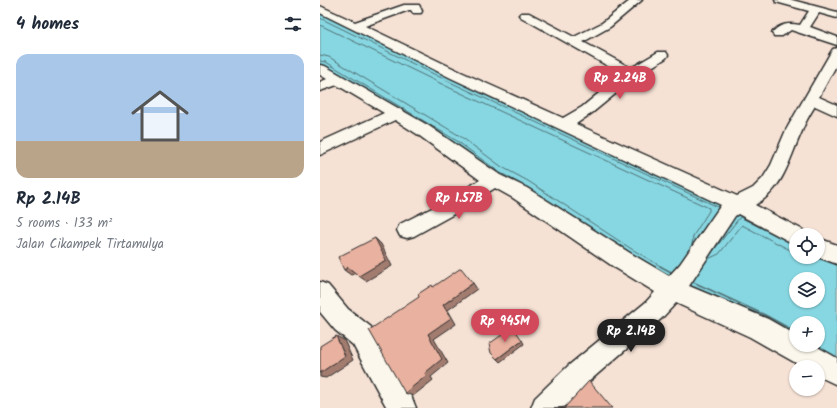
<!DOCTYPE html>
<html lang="en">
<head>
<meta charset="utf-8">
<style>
	:root { --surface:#fff; --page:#f2f2f3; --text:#1f2937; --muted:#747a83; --accent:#d1495b }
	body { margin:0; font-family:Kalam,sans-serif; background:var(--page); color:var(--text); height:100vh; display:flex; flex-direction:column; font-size:15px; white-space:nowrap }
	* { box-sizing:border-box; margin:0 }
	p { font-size:13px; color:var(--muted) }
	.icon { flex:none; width:22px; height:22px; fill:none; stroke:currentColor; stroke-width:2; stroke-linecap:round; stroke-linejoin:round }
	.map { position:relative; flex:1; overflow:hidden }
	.sheet { display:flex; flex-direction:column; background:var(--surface); width:320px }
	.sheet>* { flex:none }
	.buttons { position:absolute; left:469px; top:228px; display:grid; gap:8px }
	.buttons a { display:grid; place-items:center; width:36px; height:36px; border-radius:50%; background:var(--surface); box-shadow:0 1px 3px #0004; font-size:20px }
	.price { position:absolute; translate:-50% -34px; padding:0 9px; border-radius:14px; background:var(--accent); color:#fff; font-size:13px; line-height:26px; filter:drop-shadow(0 1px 2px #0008) }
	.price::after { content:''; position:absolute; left:50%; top:24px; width:12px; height:9px; margin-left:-6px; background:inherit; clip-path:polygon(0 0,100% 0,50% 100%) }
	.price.active { background:#222; color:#fff }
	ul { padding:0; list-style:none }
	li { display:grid; align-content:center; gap:8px; height:212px; padding:0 16px }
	li span { display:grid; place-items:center; height:124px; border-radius:12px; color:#555 }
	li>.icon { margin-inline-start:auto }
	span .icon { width:72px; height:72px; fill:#fffc; stroke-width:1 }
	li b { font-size:17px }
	h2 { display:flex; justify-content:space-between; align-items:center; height:48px; padding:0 16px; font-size:17px }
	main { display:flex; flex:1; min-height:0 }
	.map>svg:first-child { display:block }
	.water { fill:#87d7e2; stroke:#629299; fill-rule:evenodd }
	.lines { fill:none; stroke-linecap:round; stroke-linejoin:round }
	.shore-far1 { stroke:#507074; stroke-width:1 }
	.shore { stroke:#507074; stroke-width:1.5 }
	.minor-casing { stroke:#2b2b2b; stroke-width:3 }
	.minor { fill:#fbf7ec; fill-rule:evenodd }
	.shaded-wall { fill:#a37c6f; stroke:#2b2b2b }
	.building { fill:#e9b19f; stroke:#2b2b2b }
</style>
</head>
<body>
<main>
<section class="sheet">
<h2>4 homes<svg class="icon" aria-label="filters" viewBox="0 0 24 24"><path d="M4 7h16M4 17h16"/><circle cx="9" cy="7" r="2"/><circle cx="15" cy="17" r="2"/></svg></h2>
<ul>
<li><span style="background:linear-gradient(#a9c7e8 70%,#b9a48a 0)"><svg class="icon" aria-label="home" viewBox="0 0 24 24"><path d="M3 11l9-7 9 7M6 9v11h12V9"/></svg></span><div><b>Rp 2.14B</b><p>5 rooms · 133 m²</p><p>Jalan Cikampek Tirtamulya</p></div></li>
</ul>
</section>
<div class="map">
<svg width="517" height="408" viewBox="0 0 517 408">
	<rect width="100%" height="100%" fill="#f6e2d5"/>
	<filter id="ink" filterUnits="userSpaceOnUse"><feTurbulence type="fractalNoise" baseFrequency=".025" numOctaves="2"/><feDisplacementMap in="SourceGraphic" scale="8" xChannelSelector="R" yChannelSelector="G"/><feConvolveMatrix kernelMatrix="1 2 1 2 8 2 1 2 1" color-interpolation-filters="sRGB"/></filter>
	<g filter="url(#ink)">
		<path class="water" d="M0 8 476 236V257L517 255V372L352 290 0 69ZM476 279H498V301H476ZM476 323H498V345H476Z"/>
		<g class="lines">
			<path class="shore-far1" d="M0 18 132 83 398 207
				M0 25 130 88 389 208V211L373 236 372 245
				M0 55 9 57 140 136 182 167 208 181 310 248 342 267
				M0 61 6 62 137 141 179 172 206 187
				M393 251 420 217 472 244
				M388 259 399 254 422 225 468 249 476 251"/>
			<path class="shore" d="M340 266 351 272
				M373 282 445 315 476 332"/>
			<g class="minor-casing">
				<path id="minor" d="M311 0H322L290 27 263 42 311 68 338 52H346L348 55 346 58 316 77 272 113 256 124 417 196 433 188 443 178 451 165 466 130 511 52 513 49 517 48V64L499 97 517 105V116L495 106C490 114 485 122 482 131 469 159 464 189 435 205L483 230 486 235H476V245L418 214 415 216 369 286 448 319 476 335V345H494L517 358V385L498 376V367H483L430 337 356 303 342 318 266 384 244 408H211L215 398 248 366 326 302 335 292 294 267 193 198 175 188 134 214 94 236 87 238 80 236 77 230 80 224 120 204 160 180 97 134 75 120 0 155V142L64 113 17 85 0 91V82L7 79 0 75V65L5 66 109 126 180 175 207 188 310 253 349 276 360 264 401 205 131 78 0 13V6L35 22 84 5H99L102 11 101 13H93L91 10H89L45 26 141 72 243 118 262 107 302 74 201 17 199 15 201 13H209L254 37 282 23Z
					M455 0H472L517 12V18L499 13 490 27 517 37V45L471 30 462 36H454L452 33C460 23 469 23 480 25L489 11 456 2Z
					M498 238 517 245V264L498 257Z
					M0 282 8 285 28 309 51 327 92 398 96 408H67L33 345 15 330 0 312Z"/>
			</g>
			<use href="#minor" class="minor"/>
		</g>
		<path class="shaded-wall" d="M55 238 61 244 72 266 46 281 39 276Z
			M28 267 36 273 31 275 24 270Z
			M153 283 157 289 128 310 136 324 114 339 128 363 111 377 113 380 93 396 85 393 105 373 108 334 123 305Z
			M16 336 24 340 33 360 6 378 0 377V373Z
			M202 340 204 344 180 362 177 359Z"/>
		<path class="building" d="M55 238 66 260 39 276 28 267 24 270 18 257Z
			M141 268 153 283 123 305 131 318 108 334 122 359 105 373 106 376 85 393 49 330 99 297 98 294 112 285 113 287Z
			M193 327 202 340 177 359 171 353 169 344Z
			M16 336 25 356 0 373V346Z
			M269 381 292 408H238L245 407Z"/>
	</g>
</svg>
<div class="buttons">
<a><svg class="icon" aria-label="locate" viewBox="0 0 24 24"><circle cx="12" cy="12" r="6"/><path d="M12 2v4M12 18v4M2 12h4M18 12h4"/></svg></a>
<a><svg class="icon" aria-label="layers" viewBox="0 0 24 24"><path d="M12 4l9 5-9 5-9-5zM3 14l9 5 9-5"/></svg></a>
<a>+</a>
<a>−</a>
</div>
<b class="price" style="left:300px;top:100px">Rp 2.24B</b>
<b class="price" style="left:139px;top:220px">Rp 1.57B</b>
<b class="price" style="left:185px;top:343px">Rp 945M</b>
<b class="price active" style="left:311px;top:353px">Rp 2.14B</b>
</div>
</main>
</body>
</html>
